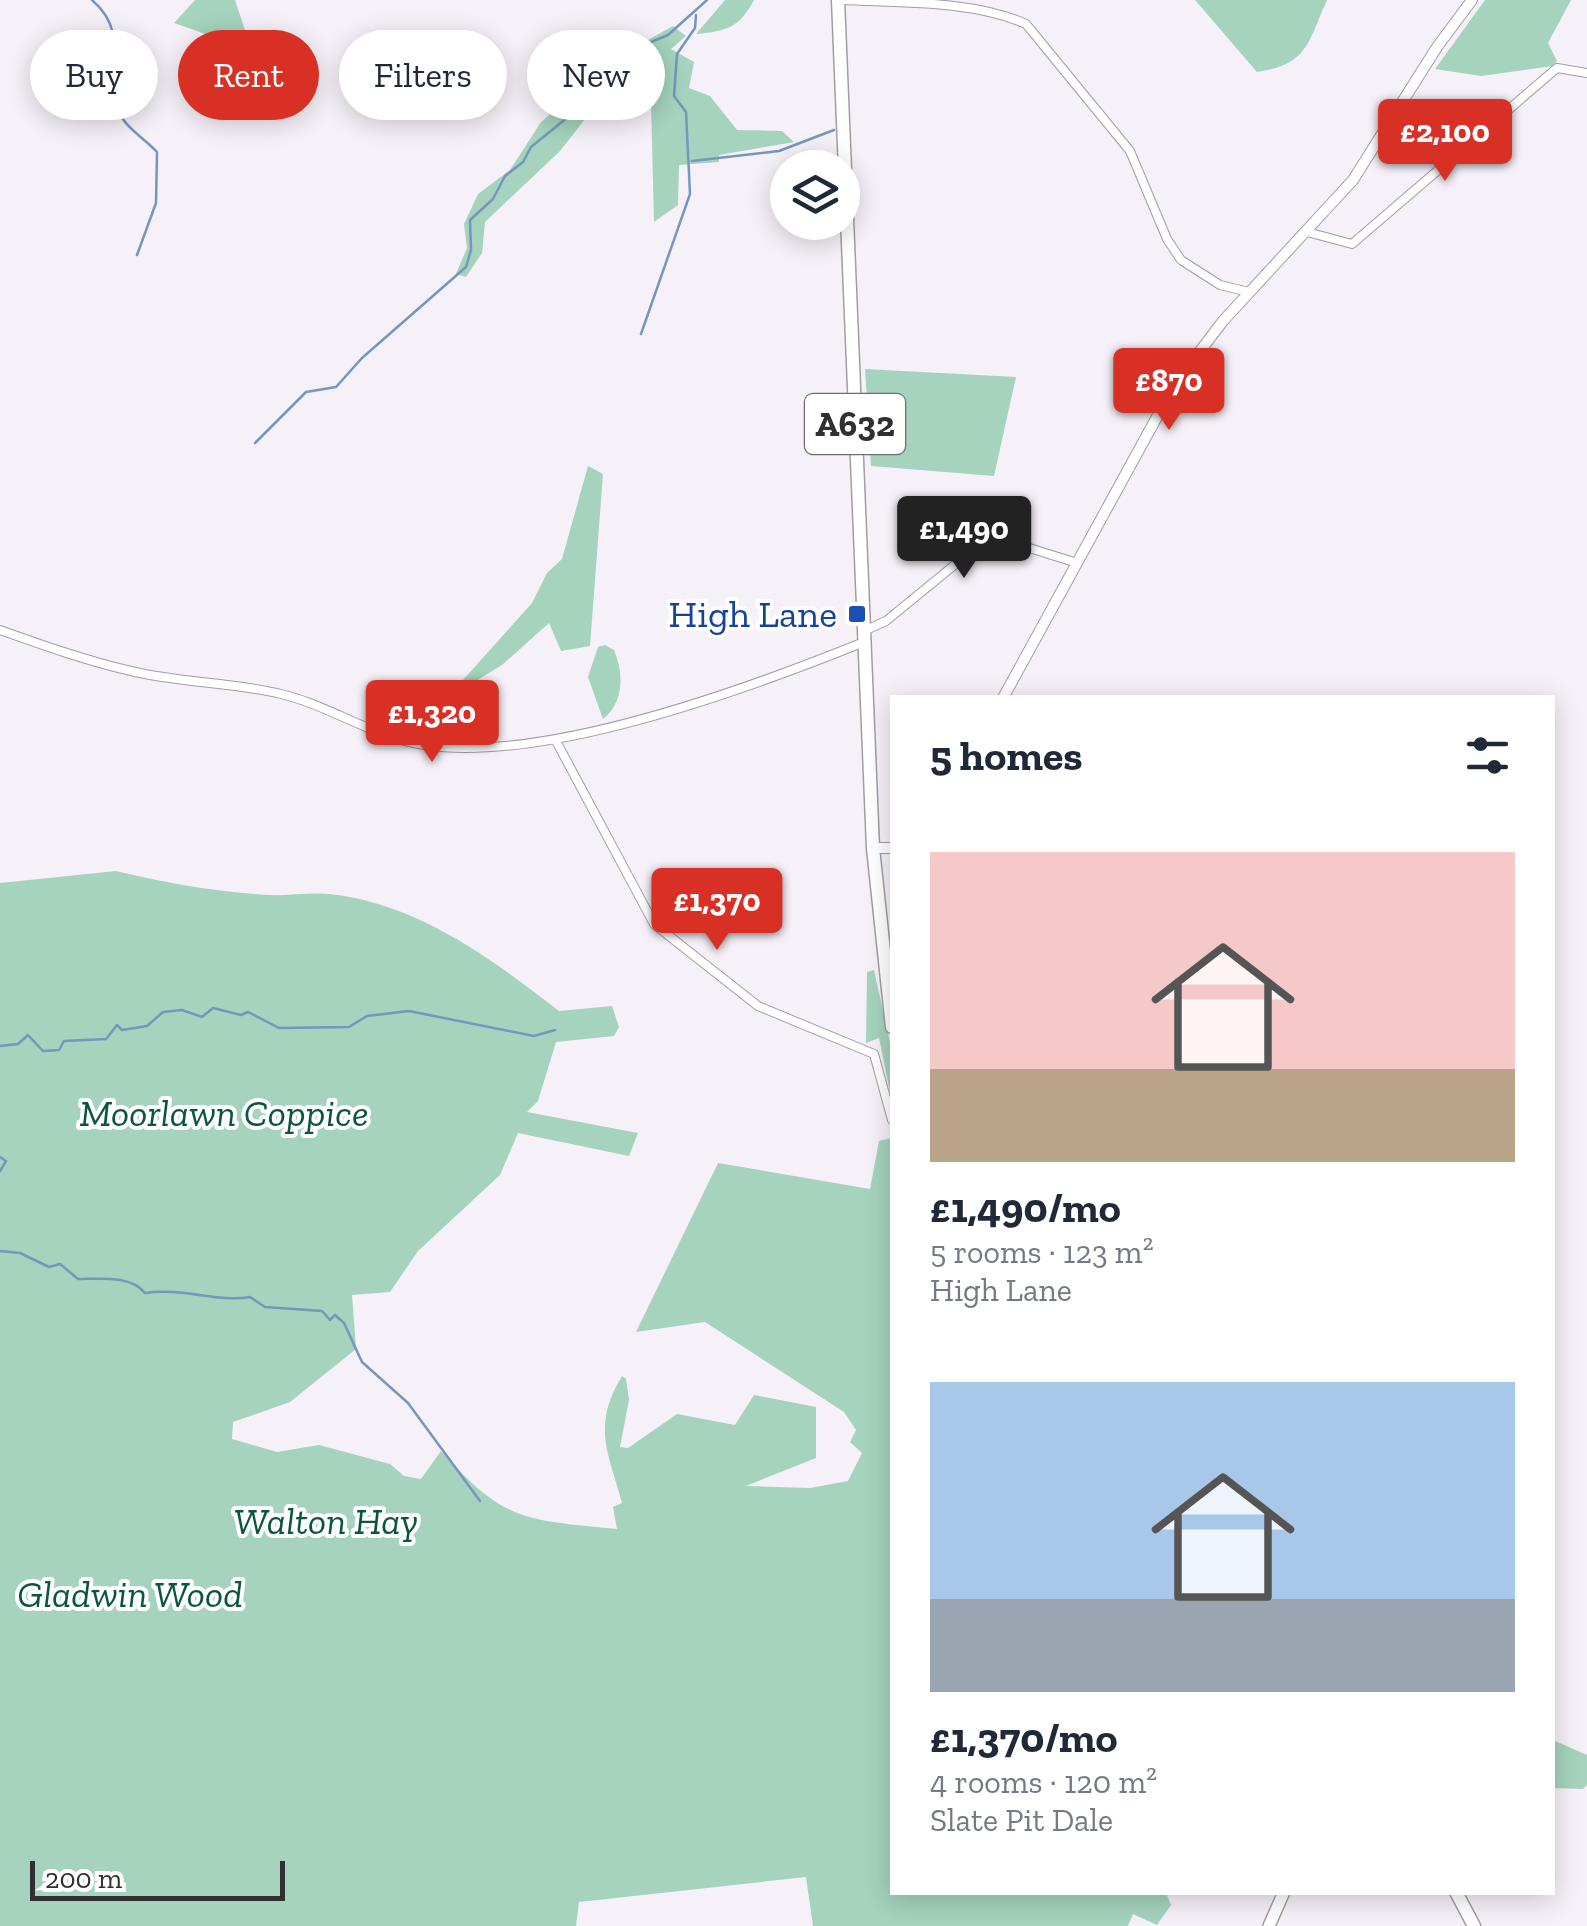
<!DOCTYPE html>
<html lang="en">
<head>
<meta charset="utf-8">
<style>
	:root { --surface:#fff; --page:#f2f2f3; --text:#1f2937; --muted:#747a83; --accent:#d93025 }
	body { margin:0; font-family:"Zilla Slab",serif; background:var(--page); color:var(--text); height:100vh; display:flex; flex-direction:column; font-size:38px; white-space:nowrap }
	* { box-sizing:border-box; margin:0 }
	p { font-size:32px; color:var(--muted) }
	.icon { flex:none; width:55px; height:55px; fill:none; stroke:currentColor; stroke-width:2; stroke-linecap:round; stroke-linejoin:round }
	.map { position:relative; flex:1; overflow:hidden }
	.details { position:absolute; left:890px; top:695px; width:665px; height:1200px; display:flex; flex-direction:column; background:var(--surface); border-radius:0px; box-shadow:0 5px 25px #0003 }
	.details>* { flex:none }
	.top-card { position:absolute; left:30px; top:30px; width:710px; height:90px; display:flex; gap:20px }
	.buttons { position:absolute; left:770px; top:150px; display:grid; gap:20px }
	.buttons a { display:grid; place-items:center; width:90px; height:90px; border-radius:50%; background:var(--surface); box-shadow:0 5px 25px #0003; font-size:50px }
	.scale { position:absolute; left:30px; bottom:25px; width:255px; box-sizing:border-box; padding-left:10px; border:5px solid #312f32; border-top:0; font-size:28px; line-height:35px; white-space:nowrap; color:#312f32; -webkit-text-stroke:8px #fff; paint-order:stroke }
	.price { position:absolute; translate:-50% -85px; padding:0 22px; border-radius:10px; background:var(--accent); color:#fff; font-size:32px; line-height:65px; filter:drop-shadow(0 2px 5px #0008) }
	.price::after { content:''; position:absolute; left:50%; top:60px; width:30px; height:22px; margin-left:-15px; background:inherit; clip-path:polygon(0 0,100% 0,50% 100%) }
	.price.selected { background:#222; color:#fff }
	ul { padding:0; list-style:none }
	li { display:grid; align-content:center; gap:20px; height:530px; padding:0 40px }
	li span { display:grid; place-items:center; height:310px; border-radius:0px; color:#555 }
	li>.icon { margin-inline-start:auto }
	span .icon { width:180px; height:180px; fill:#fffc; stroke-width:1 }
	li b { font-size:42px }
	h2 { display:flex; justify-content:space-between; align-items:center; height:120px; padding:0 40px; font-size:42px }
	.chip { padding:0 35px; border-radius:45px; background:var(--surface); box-shadow:0 5px 25px #0003; font-size:35px; line-height:90px }
	.chip.selected { background:var(--accent); color:#fff }
	.map>svg:first-child { display:block }
	.green { fill:#a5d3bd }
	.lines { fill:none; stroke-linecap:round; stroke-linejoin:round }
	.stream { stroke:#7596be; stroke-width:2.5 }
	.minor-casing { stroke:#a19da3; stroke-width:10 }
	.tertiary-casing { stroke:#a19da3; stroke-width:12 }
	.secondary-casing { stroke:#a19da3; stroke-width:14 }
	.primary-casing { stroke:#a19da3; stroke-width:15 }
	.minor { stroke:#fff; stroke-width:8 }
	.tertiary { stroke:#fff; stroke-width:10 }
	.secondary { stroke:#fff; stroke-width:11 }
	.primary { stroke:#fff; stroke-width:12 }
	.transit-dot { fill:#1a4fb4; stroke:#fff; stroke-width:4 }
	.labels { text-anchor:middle; dominant-baseline:central; stroke-width:8; stroke-linejoin:round; paint-order:stroke }
	.shield { fill:#fff; stroke:#6f6d70; stroke-width:2.5 }
	.shield-label { font-size:35px; font-weight:bold; fill:#312f32 }
	.transit-label { font-size:38px; fill:#164399; stroke:#fff; text-anchor:end }
	.park-label { font-size:38px; font-style:italic; fill:#0b563d; stroke:#fff }
</style>
</head>
<body>
<div class="map">
<svg width="1587" height="1926" viewBox="0 0 1587 1926">
	<rect width="100%" height="100%" fill="#f6f1f8"/>
	<path class="green" d="M195 0H235L250 45 246 48 174 23Z
		M725 0H754C739 28 727 31 696 34Z
		M1195 0H1327C1308 42 1308 65 1257 72Z
		M1485 0H1571L1548 43 1557 61 1553 66 1481 76 1435 69Z
		M673 26 686 36 671 49 694 62 689 88 710 96 737 130 782 131 794 142 719 155V162L679 165 678 205 654 222 650 65 604 95 560 151 485 222 482 253 466 277 456 274 467 248 464 224 478 194 510 170 541 122 567 100 561 89Z
		M865 369 1016 377 994 476 871 466Z
		M588 466 603 474 590 646 561 651 549 623 502 665 446 699 532 603 547 573 562 559Z
		M605 645 614 650C624 674 624 702 603 719L588 677 598 647Z
		M116 871C166 883 217 892 268 895 288 896 309 892 329 894 417 903 492 959 559 1011L612 1006 619 1027 614 1036 556 1042 538 1101 527 1112 638 1133 629 1156 518 1133 500 1175 418 1251 390 1292 352 1295 356 1349 290 1402 233 1422 232 1439 277 1452 319 1445 390 1464 404 1476 421 1479 441 1451C504 1522 525 1520 617 1529L613 1507 622 1503C609 1454 591 1427 622 1376L626 1379 629 1400 620 1447 628 1448 677 1414 735 1425 754 1395 816 1407V1458L746 1486 810 1488 848 1481 862 1453 850 1442 856 1430 844 1412 705 1322 636 1332 718 1163 870 1189 879 1141 892 1138V1892L1166 1893 1171 1905 1157 1925 1133 1914 1128 1926H813L806 1877 579 1902 576 1926H0V883Z
		M874 970 892 1052V1102L879 1038 866 1043 867 972Z
		M1553 1740 1587 1755V1785L1583 1789 1553 1788Z"/>
	<g class="lines">
		<path class="stream" d="M92 0C133 35 102 73 119 112 124 126 146 140 157 152L156 203 137 255
			M692 161 779 151 834 130
			M641 334 690 194 686 112 674 96 677 54 695 28 696 15
			M255 443 306 392 336 387 362 358 466 267 471 250 470 220 493 199 505 176 523 162 531 147 573 113 589 87 639 55 651 42 668 35 707 0
			M0 1046 18 1044 28 1035 43 1051 59 1050 64 1041 106 1039 117 1025 122 1030 147 1026 163 1012 182 1010 202 1017 213 1008 241 1015 248 1012 279 1028 349 1027 367 1016 409 1011 534 1036 555 1030
			M0 1157 6 1161 0 1171
			M0 1251 20 1253 49 1267 60 1264 78 1279C100 1279 131 1275 145 1293 182 1287 219 1303 250 1297L265 1307 322 1311 330 1320 335 1315 344 1323 362 1362 408 1403 480 1501"/>
		<g class="minor-casing">
			<path id="minor" d="M841 0C900 3 973 0 1026 24L1130 151 1167 239 1181 260 1220 285 1249 292
				M1307 232 1352 244 1557 68 1587 73
				M0 630C42 645 87 661 131 671 180 683 232 682 281 694 331 706 373 737 424 745 546 764 750 688 864 642
				M864 631 886 621 985 540 1007 541 1074 562
				M556 741 654 924 758 1006 874 1054 892 1120"/>
		</g>
		<g class="tertiary-casing">
			<path id="tertiary" d="M1003 698 1175 384 1223 321 1353 180 1437 47 1472 0
				M873 848H892"/>
		</g>
		<g class="secondary-casing">
			<path id="secondary" d="M1269 1926 1284 1892"/>
		</g>
		<g class="primary-casing">
			<path id="primary" d="M838 0 873 848 892 1027
				M1456 1892 1474 1926"/>
		</g>
		<use href="#minor" class="minor"/>
		<use href="#tertiary" class="tertiary"/>
		<use href="#secondary" class="secondary"/>
		<use href="#primary" class="primary"/>
	</g>
	<rect class="transit-dot" x="847" y="604" width="20" height="20" rx="5"/>
	<g class="labels">
		<rect class="shield" x="805" y="394" width="100" height="60" rx="8"/>
		<g class="shield-label">
			<text x="855" y="424">A632</text>
		</g>
		<g class="transit-label">
			<text x="837" y="614">High Lane</text>
		</g>
		<g class="park-label">
			<text x="224" y="1113">Moorlawn Coppice</text>
			<text x="326" y="1521">Walton Hay</text>
			<text x="130" y="1594">Gladwin Wood</text>
		</g>
	</g>
</svg>
<div class="buttons">
<a><svg class="icon" aria-label="layers" viewBox="0 0 24 24"><path d="M12 4l9 5-9 5-9-5zM3 14l9 5 9-5"/></svg></a>
</div>
<div class="scale">200 m</div>
<b class="price" style="left:1445px;top:184px">£2,100</b>
<b class="price" style="left:1169px;top:433px">£870</b>
<b class="price selected" style="left:964px;top:581px">£1,490</b>
<b class="price" style="left:432px;top:765px">£1,320</b>
<b class="price" style="left:717px;top:953px">£1,370</b>
<div class="top-card">
<a class="chip">Buy</a>
<a class="chip selected">Rent</a>
<a class="chip">Filters</a>
<a class="chip">New</a>
</div>
<section class="details">
<h2>5 homes<svg class="icon" aria-label="filters" viewBox="0 0 24 24"><path d="M4 7h16M4 17h16"/><circle cx="9" cy="7" r="2"/><circle cx="15" cy="17" r="2"/></svg></h2>
<ul>
<li><span style="background:linear-gradient(#f6c9c9 70%,#b9a48a 0)"><svg class="icon" aria-label="home" viewBox="0 0 24 24"><path d="M3 11l9-7 9 7M6 9v11h12V9"/></svg></span><div><b>£1,490/mo</b><p>5 rooms · 123 m²</p><p>High Lane</p></div></li>
<li><span style="background:linear-gradient(#a9c7e8 70%,#9aa5b1 0)"><svg class="icon" aria-label="home" viewBox="0 0 24 24"><path d="M3 11l9-7 9 7M6 9v11h12V9"/></svg></span><div><b>£1,370/mo</b><p>4 rooms · 120 m²</p><p>Slate Pit Dale</p></div></li>
</ul>
</section>
</div>
</body>
</html>
